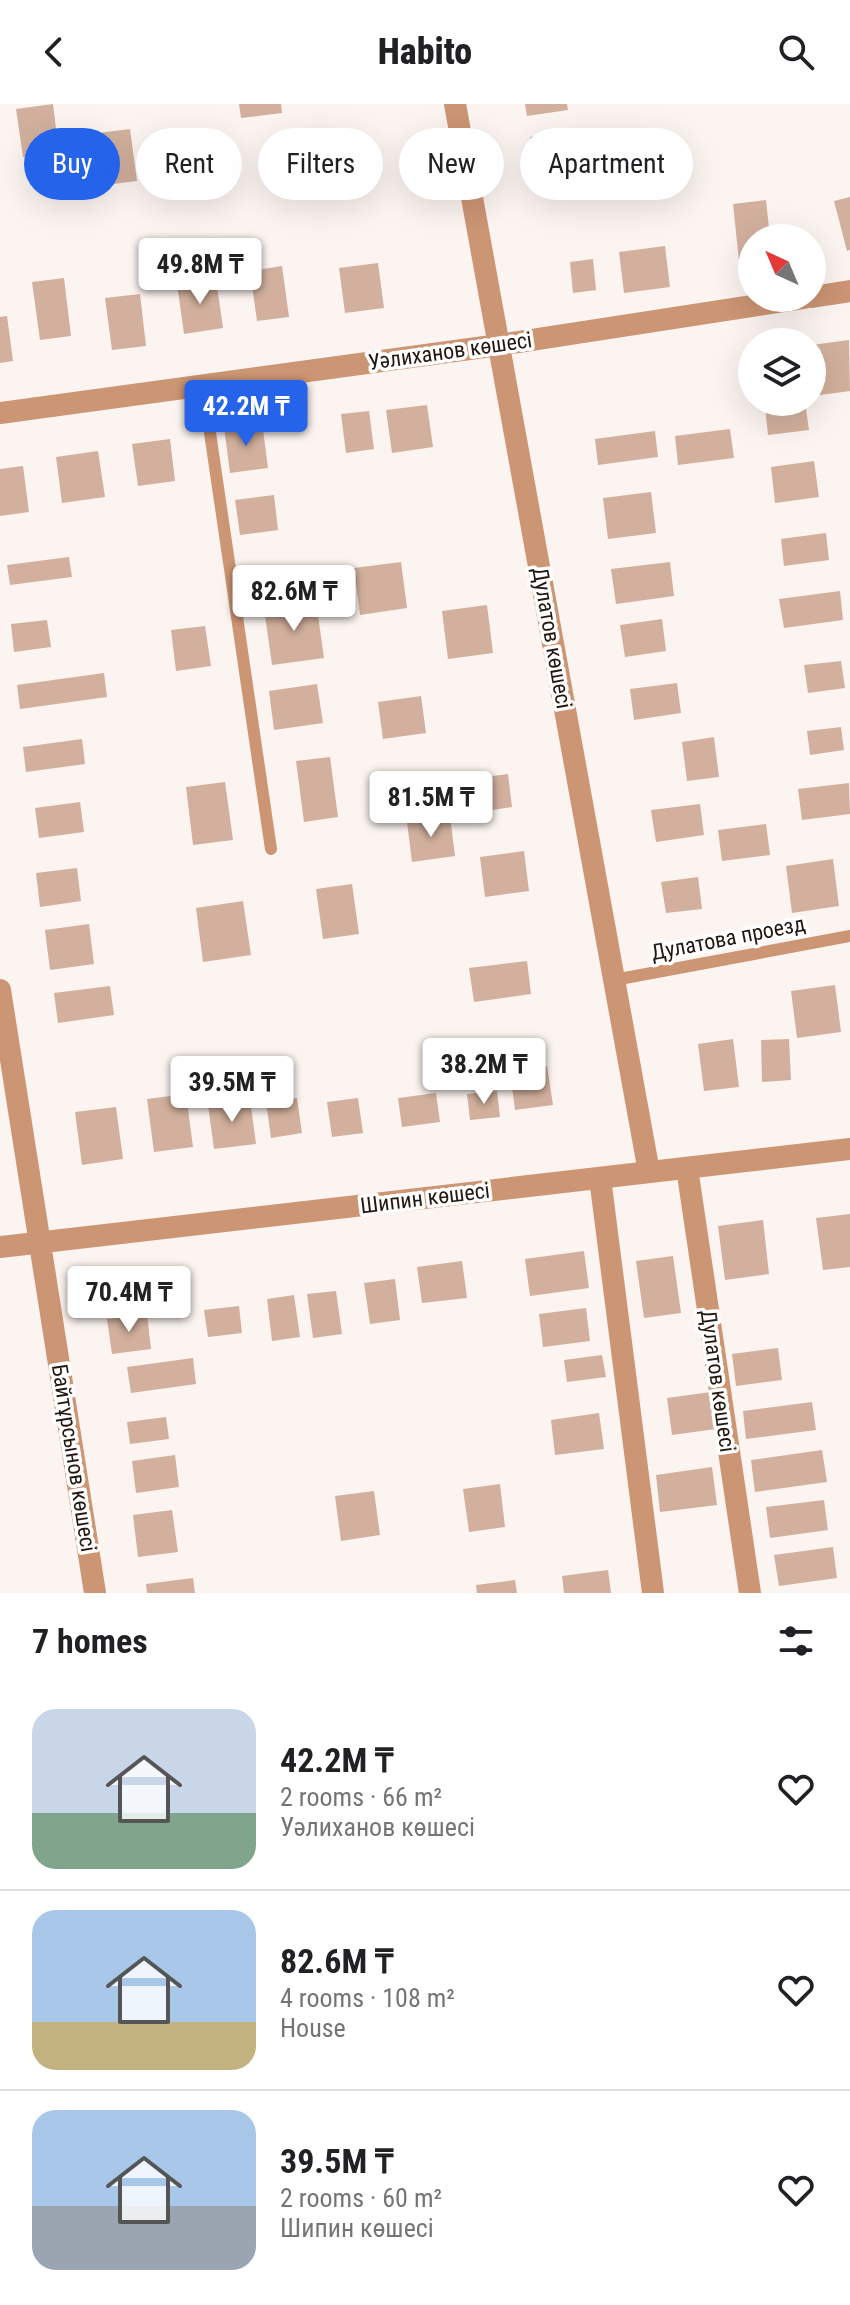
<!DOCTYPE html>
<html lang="en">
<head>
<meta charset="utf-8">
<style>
	:root { --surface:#fff; --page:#f2f2f2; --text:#202124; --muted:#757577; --line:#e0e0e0; --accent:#2563eb }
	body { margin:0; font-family:"Roboto Condensed",sans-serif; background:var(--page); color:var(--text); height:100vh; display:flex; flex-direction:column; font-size:30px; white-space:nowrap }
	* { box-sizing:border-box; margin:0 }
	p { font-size:26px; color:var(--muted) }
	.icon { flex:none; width:44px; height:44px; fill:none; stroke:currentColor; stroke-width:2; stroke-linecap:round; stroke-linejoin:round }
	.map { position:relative; height:1489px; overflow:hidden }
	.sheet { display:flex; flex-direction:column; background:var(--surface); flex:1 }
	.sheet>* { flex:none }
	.top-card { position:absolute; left:24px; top:24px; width:802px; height:72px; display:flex; gap:16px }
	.needle { width:52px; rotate:316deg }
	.controls { position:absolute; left:738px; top:120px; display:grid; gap:16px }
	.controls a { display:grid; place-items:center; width:88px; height:88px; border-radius:50%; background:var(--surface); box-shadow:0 8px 32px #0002; font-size:40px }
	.price { position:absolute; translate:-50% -68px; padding:0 18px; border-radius:8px; background:#fff; color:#222; font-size:26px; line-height:52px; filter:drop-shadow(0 2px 4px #0008) }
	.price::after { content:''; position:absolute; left:50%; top:48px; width:24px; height:18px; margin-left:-12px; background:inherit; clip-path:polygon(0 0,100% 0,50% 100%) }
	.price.current { background:var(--accent); color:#fff }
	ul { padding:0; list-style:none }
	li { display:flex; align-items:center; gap:24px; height:200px; padding:0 32px }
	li+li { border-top:2px solid var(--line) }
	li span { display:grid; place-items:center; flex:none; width:224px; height:160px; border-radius:24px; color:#555 }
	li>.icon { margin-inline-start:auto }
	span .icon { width:96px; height:96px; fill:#fffc; stroke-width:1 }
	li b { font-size:34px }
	h2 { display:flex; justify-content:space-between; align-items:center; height:96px; padding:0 32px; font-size:34px }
	.tag { padding:0 28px; border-radius:36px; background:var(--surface); box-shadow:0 8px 32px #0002; font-size:28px; line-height:72px }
	.tag.current { background:var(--accent); color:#fff }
	header { display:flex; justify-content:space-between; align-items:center; height:104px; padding:0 32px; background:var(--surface); font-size:36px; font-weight:800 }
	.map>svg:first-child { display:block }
	.building { fill:#d2b09d }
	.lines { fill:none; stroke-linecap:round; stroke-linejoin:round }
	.service { stroke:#cc9574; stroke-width:12 }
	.minor { stroke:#cc9574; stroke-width:22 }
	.labels { text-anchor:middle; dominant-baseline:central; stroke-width:7; stroke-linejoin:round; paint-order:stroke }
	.street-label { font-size:22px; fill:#231710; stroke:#fff }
</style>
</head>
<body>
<header><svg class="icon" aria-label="back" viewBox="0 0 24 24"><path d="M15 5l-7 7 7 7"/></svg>Habito<svg class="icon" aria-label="search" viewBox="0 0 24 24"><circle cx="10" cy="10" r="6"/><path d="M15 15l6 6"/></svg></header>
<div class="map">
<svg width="850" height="1489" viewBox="0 0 850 1489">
	<rect width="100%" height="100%" fill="#fbf4f0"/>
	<path class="building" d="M53 0 59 49 23 53 16 5Z
		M239 0H281L282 9 241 14Z
		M525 0H567L568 6 527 12Z
		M130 25 137 77 105 81 98 29Z
		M587 25 592 63 535 71 530 33Z
		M199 30 205 78 159 84 153 37Z
		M346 46 350 80 313 85 308 51Z
		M650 54 654 86 612 92 608 60Z
		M850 93V146L847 147 834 97Z
		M766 96 770 134H752V175L741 176 733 100Z
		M665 142 670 183 624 189 619 148Z
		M593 155 596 186 573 189 570 158Z
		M378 159 384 204 345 209 339 164Z
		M282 162 289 213 257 217 250 167Z
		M64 174 71 232 40 236 32 178Z
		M216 175 223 224 184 230 177 180Z
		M140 190 146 242 112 246 105 194Z
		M7 212 13 257 0 259V213Z
		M849 236 850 287 813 292 812 241Z
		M805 298 809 326 768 331 765 303Z
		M427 301 433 343 392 349 386 306Z
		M369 307 374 345 346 349 341 310Z
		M262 318 268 364 230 369 224 323Z
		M730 325 734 354 678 361 675 332Z
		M655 327 658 353 598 361 595 335Z
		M170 335 175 377 138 382 132 340Z
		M98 347 105 393 62 399 56 353Z
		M814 357 819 393 775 399 771 363Z
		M23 362 29 408 0 412V365Z
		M651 388 656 429 608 435 603 394Z
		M274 391 278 426 240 431 235 396Z
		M826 429 829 456 784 462 781 435Z
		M69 453 72 473 10 481 7 461Z
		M401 458 407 504 360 511 354 464Z
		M670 458 674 492 616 500 611 465Z
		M840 487 843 516 784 524 779 495Z
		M316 497 324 554 272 561 264 504Z
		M487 501 493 549 448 555 442 507Z
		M662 515 666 547 625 553 620 521Z
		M47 516 51 543 14 548 11 520Z
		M205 522 211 562 176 567 171 526Z
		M841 557 845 584 808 589 804 561Z
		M104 569 107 593 20 605 17 581Z
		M677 579 681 609 634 616 630 585Z
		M317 580 323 619 274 626 269 587Z
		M421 592 426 629 383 635 378 598Z
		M841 623 844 646 810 651 807 627Z
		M714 633 719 673 687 677 682 638Z
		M82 635 85 660 26 668 23 643Z
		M330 653 338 713 304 718 296 657Z
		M508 670 512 703 474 709 469 675Z
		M225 678 233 736 193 741 186 683Z
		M849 679 850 710 802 716 798 685Z
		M80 698 84 728 39 734 35 704Z
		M700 700 704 731 656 738 651 706Z
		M450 712 455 752 412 758 407 718Z
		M766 720 770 751 722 757 718 726Z
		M524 747 529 787 485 793 480 753Z
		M833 755 839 802 792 809 786 762Z
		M77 764 81 797 40 803 36 769Z
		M698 773 702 805 666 809 661 778Z
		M352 780 359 830 323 835 316 785Z
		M243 797 251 851 203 858 196 804Z
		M89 820 94 860 50 866 45 826Z
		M527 857 531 890 474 898 469 864Z
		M835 881 841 928 797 934 791 887Z
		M110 882 114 911 58 919 54 889Z
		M733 935 739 983 704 987 698 940Z
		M789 935 791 976 762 978 761 936Z
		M547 962 553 1001 515 1006 510 968Z
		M497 987 500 1013 470 1016 467 990Z
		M436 989 440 1018 402 1023 398 994Z
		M186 990 193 1043 154 1048 147 995Z
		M297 994 302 1029 271 1034 266 998Z
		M358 994 363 1029 332 1033 327 998Z
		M250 995 256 1040 214 1045 208 1001Z
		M116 1003 123 1055 82 1061 75 1008Z
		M850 1110V1163L823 1166 816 1114Z
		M763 1116 769 1170 725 1176 718 1122Z
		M584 1147 589 1184 530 1192 525 1155Z
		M673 1152 681 1209 644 1214 636 1157Z
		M462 1157 467 1194 422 1199 417 1163Z
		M395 1175 400 1216 370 1220 364 1179Z
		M336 1187 342 1230 313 1234 307 1190Z
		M294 1191 300 1233 272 1237 267 1195Z
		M239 1202 242 1229 208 1233 204 1206Z
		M586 1204 590 1237 543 1243 539 1210Z
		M147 1210 151 1245 112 1250 107 1215Z
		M778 1244 782 1276 736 1282 732 1250Z
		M602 1251 606 1273 567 1278 564 1256Z
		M193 1254 196 1280 131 1289 127 1263Z
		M711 1288 716 1325 672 1331 667 1294Z
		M812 1298 816 1326 746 1335 743 1307Z
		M599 1309 604 1345 555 1351 551 1316Z
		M166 1313 169 1335 130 1340 127 1318Z
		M822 1346 827 1378 755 1388 751 1356Z
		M175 1351 179 1383 136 1389 132 1357Z
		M712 1363 717 1401 660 1408 656 1371Z
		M500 1380 505 1423 469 1428 463 1385Z
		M374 1387 380 1431 341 1437 335 1392Z
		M824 1396 828 1426 770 1434 766 1403Z
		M172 1406 178 1448 138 1453 133 1411Z
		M833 1443 837 1474 779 1482 774 1451Z
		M608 1466 611 1489H564L562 1472Z
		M193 1474 195 1489H147L146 1480Z
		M515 1476 517 1489H477L476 1481Z"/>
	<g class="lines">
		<path class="service" d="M203 281 271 745
			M614 876 850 832"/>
		<path class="minor" d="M455 0 649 1068
			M812 193 850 187
			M0 309 499 241 804 194
			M0 886 95 1489
			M687 1064 750 1489
			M600 1074 653 1489
			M0 1143 850 1045"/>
	</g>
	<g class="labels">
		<g class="street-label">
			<text transform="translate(450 247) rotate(-8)">Уәлиханов көшесі</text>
			<text transform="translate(552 534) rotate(80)">Дулатов көшесі</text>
			<text transform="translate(728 834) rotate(-11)">Дулатова проезд</text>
			<text transform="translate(425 1094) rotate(-7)">Шипин көшесі</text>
			<text transform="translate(718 1277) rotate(82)">Дулатов көшесі</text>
			<text transform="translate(74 1354) rotate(81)">Байтұрсынов көшесі</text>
		</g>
	</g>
</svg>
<div class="controls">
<a><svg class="needle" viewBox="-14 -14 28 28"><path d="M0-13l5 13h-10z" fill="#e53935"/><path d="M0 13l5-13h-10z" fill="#757577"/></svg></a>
<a><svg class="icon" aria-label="layers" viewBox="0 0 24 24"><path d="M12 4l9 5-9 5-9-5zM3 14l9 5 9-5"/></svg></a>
</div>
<b class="price" style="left:200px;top:202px">49.8M ₸</b>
<b class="price current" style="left:246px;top:344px">42.2M ₸</b>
<b class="price" style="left:294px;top:529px">82.6M ₸</b>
<b class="price" style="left:431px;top:735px">81.5M ₸</b>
<b class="price" style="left:484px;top:1002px">38.2M ₸</b>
<b class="price" style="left:232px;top:1020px">39.5M ₸</b>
<b class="price" style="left:129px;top:1230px">70.4M ₸</b>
<div class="top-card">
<a class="tag current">Buy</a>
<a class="tag">Rent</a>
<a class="tag">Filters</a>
<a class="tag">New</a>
<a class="tag">Apartment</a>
</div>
</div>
<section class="sheet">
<h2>7 homes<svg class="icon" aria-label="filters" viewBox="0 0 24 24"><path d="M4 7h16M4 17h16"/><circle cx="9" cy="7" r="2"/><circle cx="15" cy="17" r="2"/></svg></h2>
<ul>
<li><span style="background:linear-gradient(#c9d6e8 65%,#7fa58c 0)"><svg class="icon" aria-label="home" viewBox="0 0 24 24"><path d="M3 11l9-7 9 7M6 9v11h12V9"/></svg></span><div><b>42.2M ₸</b><p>2 rooms · 66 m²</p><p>Уәлиханов көшесі</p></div><svg class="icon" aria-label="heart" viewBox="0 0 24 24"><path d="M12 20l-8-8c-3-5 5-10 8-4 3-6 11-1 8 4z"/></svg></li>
<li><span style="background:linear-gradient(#a9c7e8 70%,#c2b280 0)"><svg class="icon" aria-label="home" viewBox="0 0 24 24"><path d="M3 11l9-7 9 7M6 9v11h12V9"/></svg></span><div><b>82.6M ₸</b><p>4 rooms · 108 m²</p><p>House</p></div><svg class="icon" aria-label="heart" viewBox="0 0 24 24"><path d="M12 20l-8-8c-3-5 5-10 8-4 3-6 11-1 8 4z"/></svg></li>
<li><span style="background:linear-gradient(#a9c7e8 60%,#9aa5b1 0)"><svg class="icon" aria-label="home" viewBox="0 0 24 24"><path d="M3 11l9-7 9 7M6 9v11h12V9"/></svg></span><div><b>39.5M ₸</b><p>2 rooms · 60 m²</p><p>Шипин көшесі</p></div><svg class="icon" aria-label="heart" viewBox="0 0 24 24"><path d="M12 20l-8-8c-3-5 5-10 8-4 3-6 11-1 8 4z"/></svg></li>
</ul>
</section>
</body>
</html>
